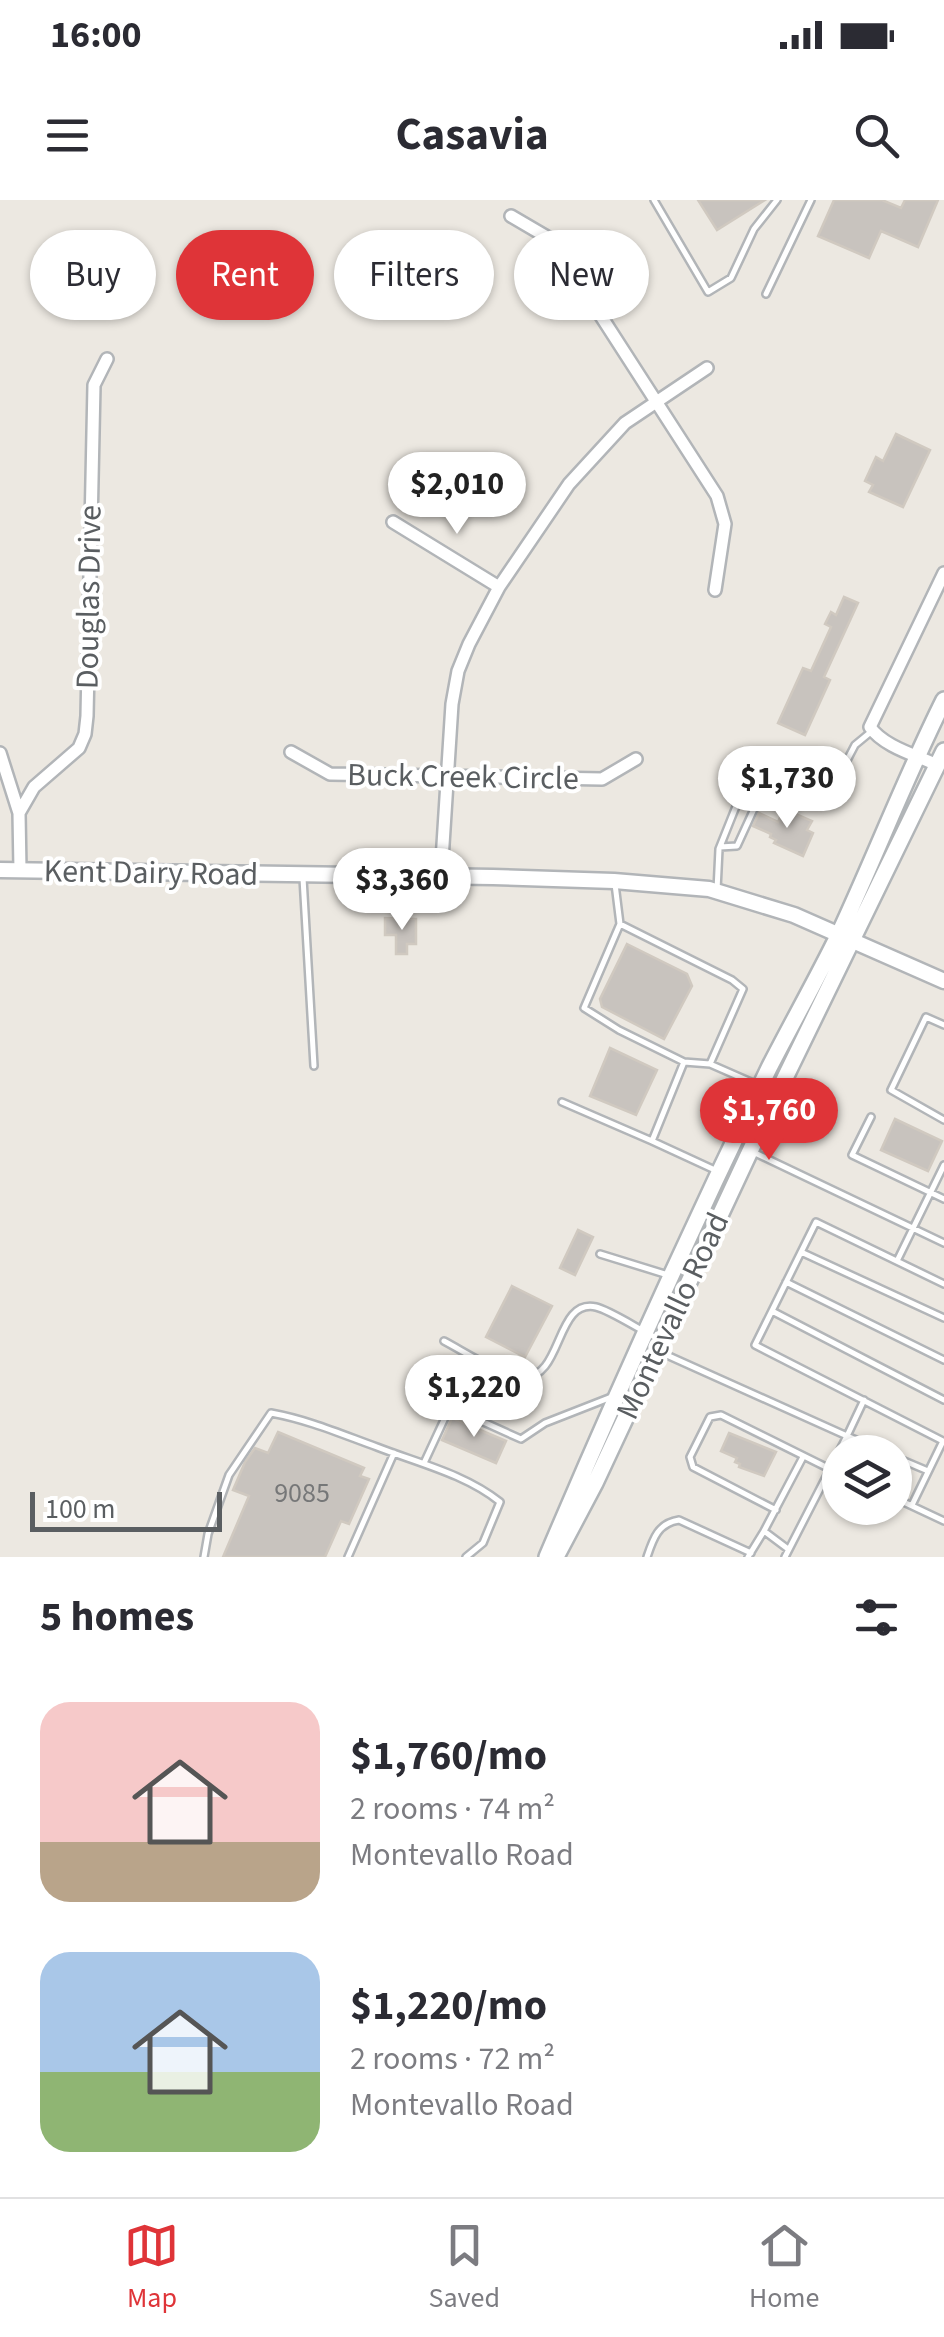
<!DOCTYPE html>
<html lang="en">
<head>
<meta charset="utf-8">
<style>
	:root { --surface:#fff; --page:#f2f2f3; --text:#2b2b33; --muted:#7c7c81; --line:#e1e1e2; --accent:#df3438 }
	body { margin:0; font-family:"Source Sans 3",sans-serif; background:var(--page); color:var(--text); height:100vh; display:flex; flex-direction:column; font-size:38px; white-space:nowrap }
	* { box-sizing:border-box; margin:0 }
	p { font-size:32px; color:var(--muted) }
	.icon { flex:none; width:55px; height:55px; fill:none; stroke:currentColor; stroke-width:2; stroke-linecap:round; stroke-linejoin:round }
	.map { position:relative; height:1357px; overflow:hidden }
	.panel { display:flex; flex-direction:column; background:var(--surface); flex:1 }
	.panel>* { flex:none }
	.top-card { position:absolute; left:30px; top:30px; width:885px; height:90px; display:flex; gap:20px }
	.tools { position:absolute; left:822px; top:1235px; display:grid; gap:20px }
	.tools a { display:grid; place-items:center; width:90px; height:90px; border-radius:50%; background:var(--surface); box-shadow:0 2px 8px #0004; font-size:50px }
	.scale { position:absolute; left:30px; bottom:25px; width:192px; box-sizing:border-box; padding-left:10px; border:5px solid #5a5e61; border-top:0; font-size:28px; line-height:35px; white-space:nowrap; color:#5a5e61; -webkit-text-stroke:8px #fff; paint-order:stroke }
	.price { position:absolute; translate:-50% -85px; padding:0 22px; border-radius:35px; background:#fff; color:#222; font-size:32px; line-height:65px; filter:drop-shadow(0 2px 5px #0008) }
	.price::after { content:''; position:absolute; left:50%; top:60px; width:30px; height:22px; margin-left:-15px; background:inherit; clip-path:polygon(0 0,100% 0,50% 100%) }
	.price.on { background:var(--accent); color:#fff }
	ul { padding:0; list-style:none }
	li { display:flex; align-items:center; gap:30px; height:250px; padding:0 40px }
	li span { display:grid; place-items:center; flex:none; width:280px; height:200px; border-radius:30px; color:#555 }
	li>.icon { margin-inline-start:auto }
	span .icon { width:120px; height:120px; fill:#fffc; stroke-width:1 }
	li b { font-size:42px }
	h2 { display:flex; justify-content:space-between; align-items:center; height:120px; padding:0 40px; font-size:42px }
	.tag { padding:0 35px; border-radius:45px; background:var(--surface); box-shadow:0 2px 8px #0004; font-size:35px; line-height:90px }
	.tag.on { background:var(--accent); color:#fff }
	.status { display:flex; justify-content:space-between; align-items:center; height:70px; padding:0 50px; background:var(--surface); direction:ltr }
	.status svg { height:28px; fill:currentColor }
	header { display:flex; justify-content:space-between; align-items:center; height:130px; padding:0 40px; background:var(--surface); font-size:45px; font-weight:700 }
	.menu { display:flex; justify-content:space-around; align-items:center; height:140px; border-top:2px solid var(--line); background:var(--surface); font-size:28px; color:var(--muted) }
	.menu a { display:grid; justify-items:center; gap:5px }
	.menu .on { color:var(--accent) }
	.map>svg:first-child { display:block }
	.building { fill:#c8c3be; stroke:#d0c9c0; stroke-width:2.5 }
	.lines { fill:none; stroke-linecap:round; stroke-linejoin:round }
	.service-casing { stroke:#b2b5b8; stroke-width:10 }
	.minor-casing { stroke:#b2b5b8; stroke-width:16 }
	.tertiary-casing { stroke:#b2b5b8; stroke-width:19 }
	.secondary-casing { stroke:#b1b5b8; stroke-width:20 }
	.service { stroke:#fff; stroke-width:5 }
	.minor { stroke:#fff; stroke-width:11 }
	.tertiary { stroke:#fff; stroke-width:14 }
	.secondary { stroke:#fff; stroke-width:15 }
	.labels { text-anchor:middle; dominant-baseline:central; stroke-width:8; stroke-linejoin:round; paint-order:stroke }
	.number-label { font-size:28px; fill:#767778 }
	.street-label { font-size:32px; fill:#5a5e61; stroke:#fff }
</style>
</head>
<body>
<div class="status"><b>16:00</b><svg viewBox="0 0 49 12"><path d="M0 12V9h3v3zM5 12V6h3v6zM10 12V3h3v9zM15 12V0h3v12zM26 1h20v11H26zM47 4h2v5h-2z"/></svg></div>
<header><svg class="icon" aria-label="menu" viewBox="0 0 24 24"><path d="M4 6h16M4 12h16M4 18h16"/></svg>Casavia<svg class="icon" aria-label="search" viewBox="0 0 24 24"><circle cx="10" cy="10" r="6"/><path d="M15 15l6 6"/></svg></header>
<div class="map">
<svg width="944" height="1357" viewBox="0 0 944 1357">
	<rect width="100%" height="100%" fill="#ece8e1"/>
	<path class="building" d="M698 0H765L717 30Z
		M834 0H882L901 8 905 0H938L918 47 881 31 869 58 818 36Z
		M896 234 930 250 903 307 869 292 873 285 865 281 876 257 883 261Z
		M844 397 858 403 824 477 830 480 805 535 778 523 803 468 811 471 831 427 825 424 831 412 836 415Z
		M784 609 812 621 807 630 813 633 803 656 774 643 776 640 770 637 771 634 753 626 759 613 778 622Z
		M385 718 416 719V744H407V754H396V735H385Z
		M627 744 687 774 692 786 664 839 602 807 600 799Z
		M610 848 657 870 636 915 590 896Z
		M895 919 942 941 928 971 881 950Z
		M578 1030 593 1037 575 1075 560 1068Z
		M512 1086 552 1106 525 1157 486 1137Z
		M452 1218 506 1241 496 1263 442 1240Z
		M278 1232 364 1268 360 1276 369 1279 349 1324 341 1321 325 1357H223L249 1296 233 1290 245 1262 255 1248 268 1253Z
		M729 1233 776 1252 764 1276 739 1267 740 1264 735 1262 737 1258 721 1251Z"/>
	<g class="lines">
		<g class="service-casing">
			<path id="service" d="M654 0 708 92 731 78 754 29 777 0
				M766 94 811 0
				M720 647 737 646 754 609 786 573
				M303 678 314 866
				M615 684 620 724 584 808 619 830 684 862 710 864 743 789 732 780 620 724
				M717 690 719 649 743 589 756 572 817 574 843 568 855 545 872 531
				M944 825 926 817 891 890 944 920
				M684 862 652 941 717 971
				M710 864 758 885
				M562 902 652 941
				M871 917 852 955 944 999
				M753 952 944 1043
				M801 1052 944 1118
				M600 1054 668 1075
				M897 1061 944 965
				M786 1082 944 1160
				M772 1111 944 1200
				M444 1141C465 1152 501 1176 523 1177 563 1179 555 1098 596 1107 610 1110 643 1132 659 1139
				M660 1152 847 1236 785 1357
				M864 1200 847 1236 884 1252
				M943 1241 755 1145 816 1022 944 1084
				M895 1257 928 1271
				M424 1263 450 1207 521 1239 545 1223 614 1196
				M895 1298 944 1321
				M912 1305 943 1241
				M776 1310 693 1267 690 1257 710 1217 721 1215 840 1274
				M788 1349 764 1331 803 1257
				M204 1357 208 1334 229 1275 271 1213C309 1220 341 1234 377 1247 418 1263 465 1274 500 1302L483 1343 466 1357
				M348 1357 394 1253
				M647 1357C653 1339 658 1323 679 1320L751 1353
				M748 1357 764 1331"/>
		</g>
		<g class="minor-casing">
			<path id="minor" d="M511 16 552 40 717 296 725 324 715 390
				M393 322 499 387
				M291 552 330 574 602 579 636 559
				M0 553 19 613 20 670
				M937 565C916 555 884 547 870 527L944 373
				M19 613 34 587 79 548 85 534 87 516 94 185 107 159
				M441 676 452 504 458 471 469 444 499 387 569 284 625 223 707 168"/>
		</g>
		<g class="tertiary-casing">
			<path id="tertiary" d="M0 670 493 677 614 681 709 689 794 715 944 781"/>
		</g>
		<g class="secondary-casing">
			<path id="secondary" d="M558 1353 595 1283 766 917 944 551
				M547 1357C617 1192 691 1029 769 868 792 823 817 779 839 734 875 657 906 576 944 500"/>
		</g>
		<use href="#service" class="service"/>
		<use href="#minor" class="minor"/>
		<use href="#tertiary" class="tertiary"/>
		<use href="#secondary" class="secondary"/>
	</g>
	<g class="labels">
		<g class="number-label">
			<text x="302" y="1293">9085</text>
		</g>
		<g class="street-label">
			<text transform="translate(89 397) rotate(-89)">Douglas Drive</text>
			<text transform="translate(463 577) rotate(1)">Buck Creek Circle</text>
			<text transform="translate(151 673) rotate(1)">Kent Dairy Road</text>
			<text transform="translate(673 1116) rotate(-65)">Montevallo Road</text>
		</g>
	</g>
</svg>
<div class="tools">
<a><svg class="icon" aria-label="layers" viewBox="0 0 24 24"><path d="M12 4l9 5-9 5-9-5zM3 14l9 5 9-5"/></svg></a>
</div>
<div class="scale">100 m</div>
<b class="price" style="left:457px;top:337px">$2,010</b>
<b class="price" style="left:787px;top:631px">$1,730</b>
<b class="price" style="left:402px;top:733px">$3,360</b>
<b class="price on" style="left:769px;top:963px">$1,760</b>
<b class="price" style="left:474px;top:1240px">$1,220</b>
<div class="top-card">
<a class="tag">Buy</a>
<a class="tag on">Rent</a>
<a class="tag">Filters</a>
<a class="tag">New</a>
</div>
</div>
<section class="panel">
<h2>5 homes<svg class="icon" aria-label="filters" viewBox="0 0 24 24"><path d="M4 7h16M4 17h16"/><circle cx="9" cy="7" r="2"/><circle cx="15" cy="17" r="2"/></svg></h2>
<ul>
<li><span style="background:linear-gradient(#f6c9c9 70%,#b9a48a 0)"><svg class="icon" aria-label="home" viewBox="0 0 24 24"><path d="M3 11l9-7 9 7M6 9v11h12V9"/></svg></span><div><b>$1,760/mo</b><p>2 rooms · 74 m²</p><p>Montevallo Road</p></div></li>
<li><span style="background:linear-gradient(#a9c7e8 60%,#8fb573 0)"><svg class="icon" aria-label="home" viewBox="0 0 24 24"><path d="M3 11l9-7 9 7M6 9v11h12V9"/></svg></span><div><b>$1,220/mo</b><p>2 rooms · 72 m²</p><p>Montevallo Road</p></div></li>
</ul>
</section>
<nav class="menu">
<a class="on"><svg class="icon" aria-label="map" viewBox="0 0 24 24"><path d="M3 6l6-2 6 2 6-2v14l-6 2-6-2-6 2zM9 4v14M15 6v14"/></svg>Map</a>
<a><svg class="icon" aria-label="saved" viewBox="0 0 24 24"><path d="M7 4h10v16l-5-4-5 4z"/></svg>Saved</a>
<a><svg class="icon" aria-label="home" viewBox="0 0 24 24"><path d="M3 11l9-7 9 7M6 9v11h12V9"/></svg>Home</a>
</nav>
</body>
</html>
